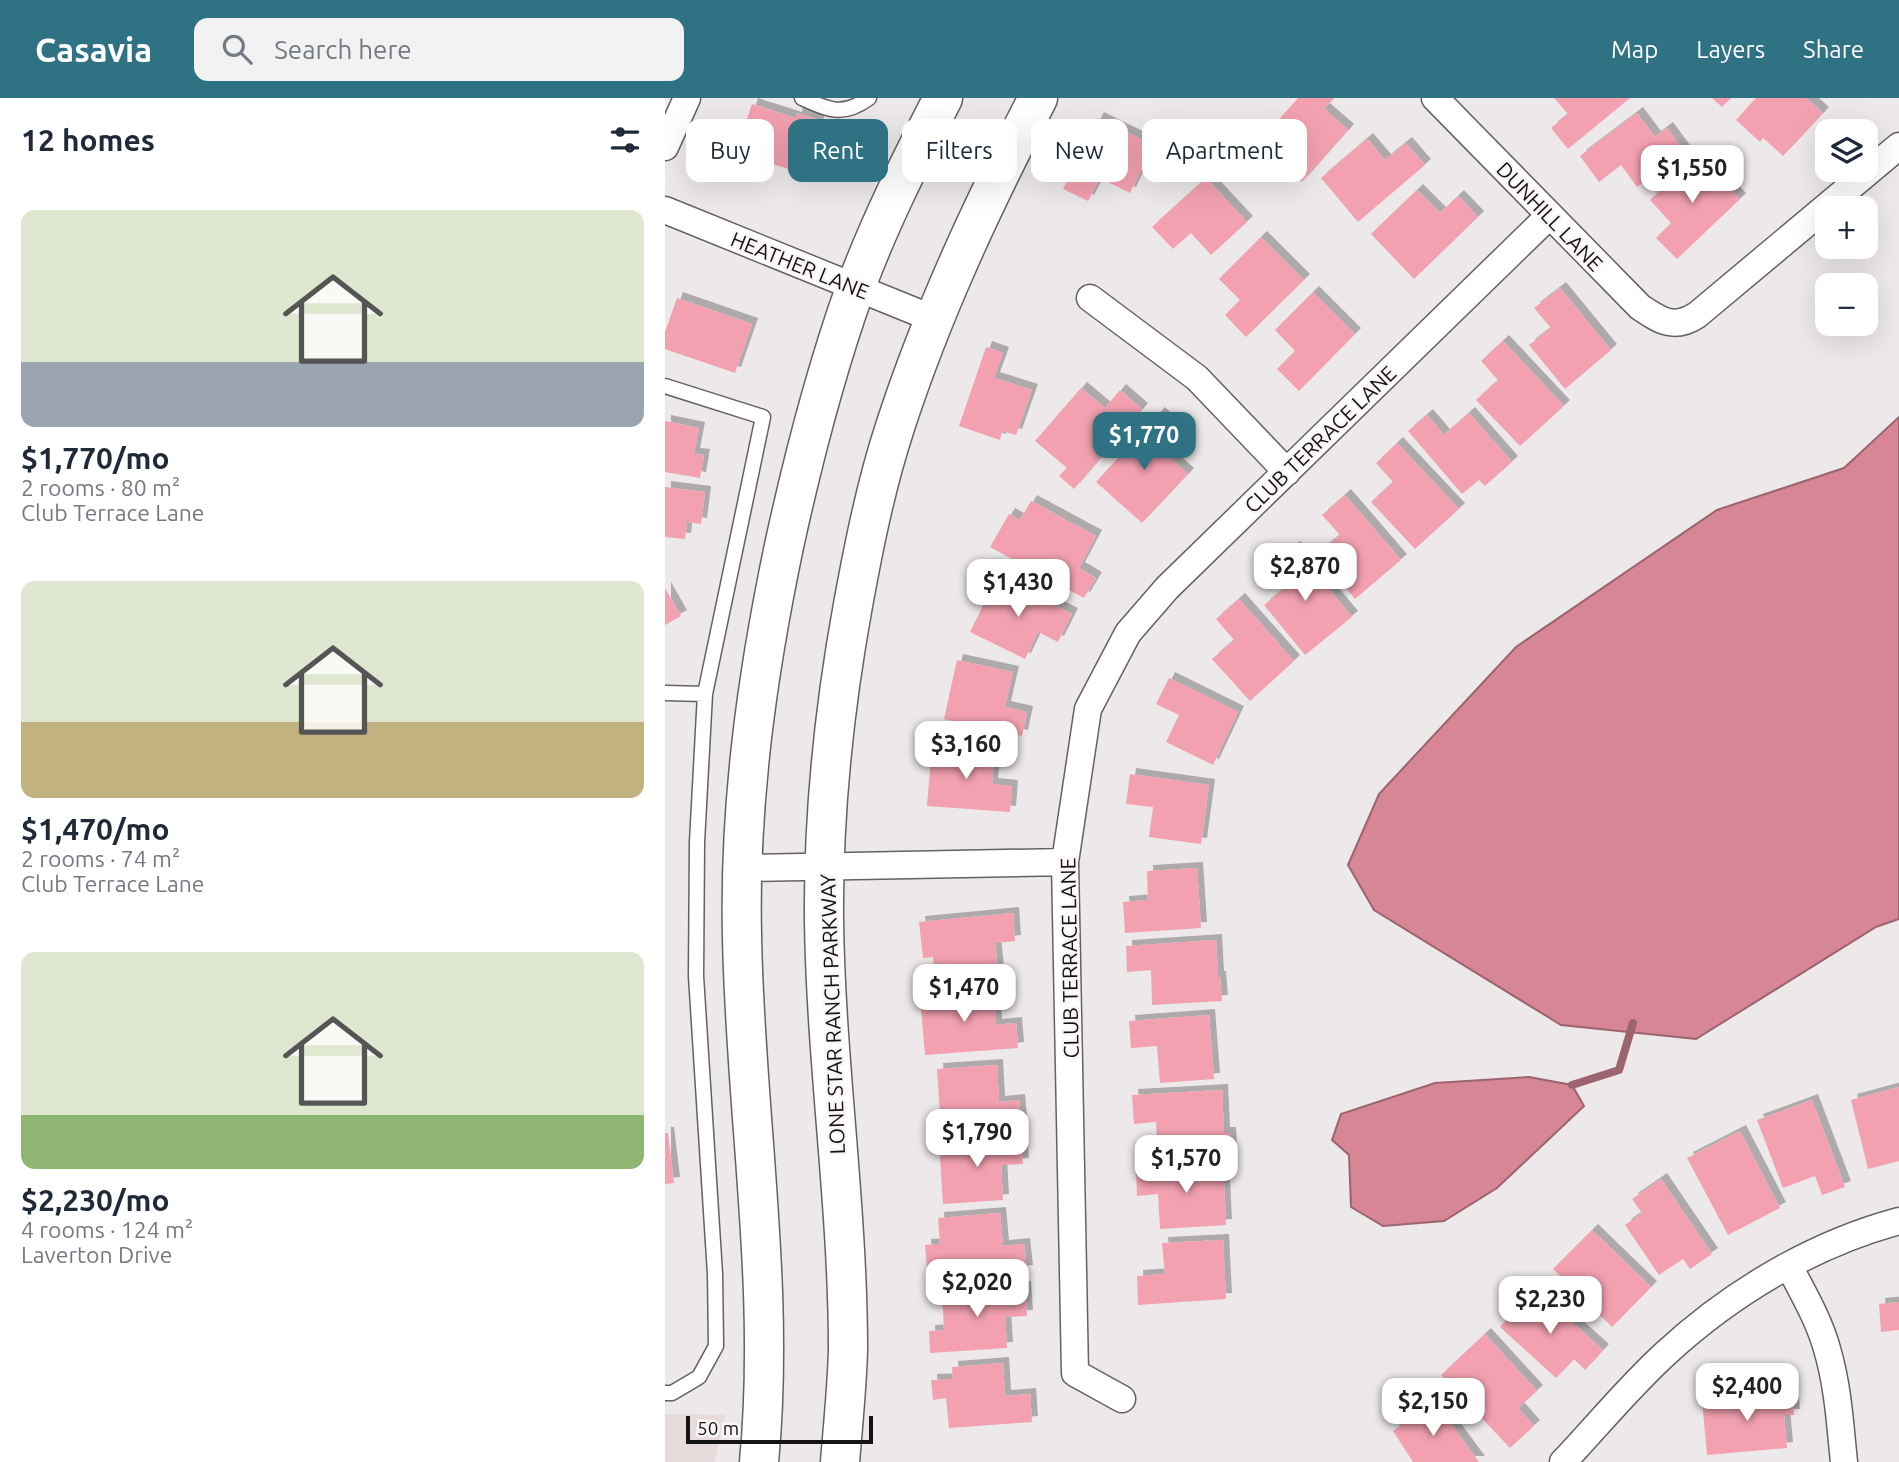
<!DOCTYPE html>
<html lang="en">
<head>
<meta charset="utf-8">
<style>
	:root { --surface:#fff; --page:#f2f2f3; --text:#1f2937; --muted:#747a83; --accent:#2f7283 }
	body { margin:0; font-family:Ubuntu,sans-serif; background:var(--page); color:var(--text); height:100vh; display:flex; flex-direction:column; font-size:26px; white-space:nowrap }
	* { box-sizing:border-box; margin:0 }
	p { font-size:23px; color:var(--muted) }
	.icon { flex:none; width:38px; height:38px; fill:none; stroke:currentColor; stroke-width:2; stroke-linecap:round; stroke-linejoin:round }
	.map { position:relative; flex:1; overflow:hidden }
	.drawer { display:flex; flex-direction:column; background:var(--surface); width:665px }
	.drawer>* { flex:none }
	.banner { position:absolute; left:21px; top:21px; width:665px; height:63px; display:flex; gap:14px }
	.tools { position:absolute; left:1150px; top:21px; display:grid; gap:14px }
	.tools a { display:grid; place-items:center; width:63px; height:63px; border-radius:14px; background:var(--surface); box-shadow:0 7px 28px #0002; font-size:35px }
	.scale { position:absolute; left:21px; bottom:18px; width:187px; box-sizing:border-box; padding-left:7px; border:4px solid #151314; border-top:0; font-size:19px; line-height:24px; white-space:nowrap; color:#151314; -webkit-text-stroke:5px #faf6f6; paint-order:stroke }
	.price { position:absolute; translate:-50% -60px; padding:0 16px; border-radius:14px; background:#fff; color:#222; font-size:23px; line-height:46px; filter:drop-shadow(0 2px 4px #0008) }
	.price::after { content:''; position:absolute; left:50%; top:42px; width:21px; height:16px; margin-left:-10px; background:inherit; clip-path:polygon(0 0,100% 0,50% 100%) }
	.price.on { background:var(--accent); color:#fff }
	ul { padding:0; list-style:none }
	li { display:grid; align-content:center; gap:14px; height:371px; padding:0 21px }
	li span { display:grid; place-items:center; height:217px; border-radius:14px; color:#555 }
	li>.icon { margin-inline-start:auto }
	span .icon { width:126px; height:126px; fill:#fffc; stroke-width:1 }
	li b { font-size:30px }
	h2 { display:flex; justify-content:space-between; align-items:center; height:84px; padding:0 21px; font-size:30px }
	.tag { padding:0 24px; border-radius:14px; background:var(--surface); box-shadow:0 7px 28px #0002; font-size:24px; line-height:63px }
	.tag.on { background:var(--accent); color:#fff }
	header { display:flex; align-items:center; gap:42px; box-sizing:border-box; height:98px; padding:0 35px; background:var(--accent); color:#fff }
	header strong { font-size:33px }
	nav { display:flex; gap:38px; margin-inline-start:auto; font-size:24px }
	.search { width:490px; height:63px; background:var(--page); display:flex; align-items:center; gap:18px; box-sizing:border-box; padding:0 24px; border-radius:14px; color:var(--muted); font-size:26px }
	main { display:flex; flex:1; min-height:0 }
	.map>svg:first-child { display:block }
	.built { fill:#e7dadb }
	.water { fill:#d68695; stroke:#9c646e; stroke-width:2 }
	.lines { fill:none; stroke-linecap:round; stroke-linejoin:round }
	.stream { stroke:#9c646e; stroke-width:8 }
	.building { fill:#f3a1b0; filter:url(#shadow) }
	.lane-casing { stroke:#656162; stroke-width:17 }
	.street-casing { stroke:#656162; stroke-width:29 }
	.secondary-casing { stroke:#656162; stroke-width:41 }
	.lane { stroke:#fff; stroke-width:14 }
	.street { stroke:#fff; stroke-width:26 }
	.secondary { stroke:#fff; stroke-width:38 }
	.labels { text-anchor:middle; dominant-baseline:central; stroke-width:5; stroke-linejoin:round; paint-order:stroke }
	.street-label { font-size:21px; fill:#151314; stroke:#faf6f6 }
</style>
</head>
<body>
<header>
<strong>Casavia</strong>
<div class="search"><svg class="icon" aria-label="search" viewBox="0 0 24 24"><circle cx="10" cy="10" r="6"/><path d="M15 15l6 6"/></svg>Search here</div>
<nav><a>Map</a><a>Layers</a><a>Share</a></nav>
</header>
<main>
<section class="drawer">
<h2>12 homes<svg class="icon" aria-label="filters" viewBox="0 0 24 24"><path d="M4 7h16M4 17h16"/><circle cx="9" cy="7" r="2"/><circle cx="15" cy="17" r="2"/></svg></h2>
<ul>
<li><span style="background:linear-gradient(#dfe7d0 70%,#9aa5b1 0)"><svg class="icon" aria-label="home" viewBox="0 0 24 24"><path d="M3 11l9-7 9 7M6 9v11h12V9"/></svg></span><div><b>$1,770/mo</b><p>2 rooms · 80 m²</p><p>Club Terrace Lane</p></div></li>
<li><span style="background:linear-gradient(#dfe7d0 65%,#c2b280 0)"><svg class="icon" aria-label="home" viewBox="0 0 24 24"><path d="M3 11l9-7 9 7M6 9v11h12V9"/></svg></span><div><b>$1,470/mo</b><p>2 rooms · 74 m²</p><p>Club Terrace Lane</p></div></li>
<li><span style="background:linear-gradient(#dfe7d0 75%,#8fb573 0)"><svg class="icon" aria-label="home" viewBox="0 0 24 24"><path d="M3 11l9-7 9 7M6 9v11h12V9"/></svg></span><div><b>$2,230/mo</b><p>4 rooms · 124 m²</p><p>Laverton Drive</p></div></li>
</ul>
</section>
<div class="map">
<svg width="1234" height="1364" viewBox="0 0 1234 1364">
	<defs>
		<filter id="shadow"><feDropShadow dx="6" dy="-6" stdDeviation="0" flood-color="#0004"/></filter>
	</defs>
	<rect width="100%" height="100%" fill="#ede8e9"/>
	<path class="built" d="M0 1316 60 1317 49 1364H0Z"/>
	<path class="water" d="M1234 319V821L1211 829 1031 941 896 927 709 812 683 767 714 696 851 549 1052 412 1179 370Z
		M864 979 907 987 919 1008 832 1090 779 1123 718 1128 686 1109 684 1057 667 1042 676 1016 770 985Z"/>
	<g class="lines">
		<path class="stream" d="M907 987 954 972 968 925"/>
	</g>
	<path class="building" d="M633 0H669L659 11 683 32 637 84 593 45Z
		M889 0H965L903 51 886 30 903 16Z
		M1047 0H1066L1057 9Z
		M1091 0H1141L1158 15 1118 58 1098 40 1095 44 1071 22Z
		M87 6 131 20 132 15 154 22 136 75 71 54Z
		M972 15 990 39 1002 30 1019 53 972 89 956 67 934 84 915 58Z
		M433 20 488 47 465 95 435 80 423 103 398 91Z
		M702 41 720 62 741 45 760 67 693 124 656 80Z
		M1032 57 1075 101 1012 161 991 140 1006 125 985 102Z
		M541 80 582 124 546 157 526 135 508 151 487 129Z
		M752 92 775 115 793 98 813 119 749 181 706 136Z
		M596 139 639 182 581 239 560 217 575 202 554 181Z
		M895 190 946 252 900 291 864 247 886 230 869 210Z
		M648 194 690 236 634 293 612 271 630 253 610 232Z
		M12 200 87 226 70 275 0 251V234Z
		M838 243 899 308 855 348 811 302 833 282 816 263Z
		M321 249 338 255 329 280 367 292 351 337 337 333 335 342 294 328Z
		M416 290 440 310 455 292 477 311 409 391 394 378 402 370 370 343Z
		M494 315 512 332 495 351 523 376 477 425 431 384Z
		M804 315 847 364 820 388 814 382 797 396 743 333 762 317 779 337Z
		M0 323 34 330 29 356 39 357 35 380 0 374Z
		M732 345 794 411 750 451 706 404 728 384 711 365Z
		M0 389 40 394 36 426 22 424 20 441 0 439Z
		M680 397 736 462 690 501 652 456 675 437 657 417Z
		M366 403 431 438 414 470 431 480 419 500 325 449 344 416 355 422Z
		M629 449 687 519 640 557 599 507 621 489 604 469Z
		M332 479 407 516 393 544 373 534 360 561 305 534Z
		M0 490 16 518 0 527Z
		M574 501 629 563 585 603 547 561 569 542 551 521Z
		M292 562 348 574 340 609 362 614 357 638 279 621Z
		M504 580 573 614 548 667 501 644 514 617 491 606Z
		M267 648 330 653 327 686 347 688 345 714 262 708Z
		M465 676 544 687 536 746 484 739 488 709 461 706Z
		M532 770 536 830 460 835 458 804 483 802 482 773Z
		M348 815 350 843 330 845 333 875 270 881 268 859 258 860 254 824Z
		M551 842 553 879H555L557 903 487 907 486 872 462 874 461 848Z
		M329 892 331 927 351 925 353 950 260 957 255 898Z
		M544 917 549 981 495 985 492 948 466 950 464 923Z
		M332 967 334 1004 354 1002 356 1026 276 1031 272 971Z
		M1234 989V1063L1203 1071 1186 1002Z
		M557 992 559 1035H565L566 1053 493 1057 491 1024 469 1026 467 997Z
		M1147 1002 1180 1089 1157 1097 1150 1078 1118 1090 1092 1022Z
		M1075 1033 1115 1110 1063 1137 1022 1060Z
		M0 1035H3L9 1085 0 1086Z
		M356 1040 358 1066 336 1067 338 1102 278 1106 274 1046Z
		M558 1066 561 1127 495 1131 493 1096 472 1098 471 1072Z
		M996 1081 1047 1156 1025 1171 1018 1161 994 1177 960 1127 977 1115 967 1101Z
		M335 1115 338 1148 359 1146 362 1173 263 1181 260 1147 275 1146 273 1120Z
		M927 1132 986 1189 947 1229 888 1171Z
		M558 1142 561 1201 473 1207 472 1178 500 1176 497 1145Z
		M360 1189 362 1218 340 1219 342 1250 265 1255 264 1233 279 1232 277 1194Z
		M870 1191 938 1252 920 1272 909 1261 891 1280 835 1229Z
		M1234 1204V1232L1216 1234 1214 1206Z
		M820 1236 872 1293 853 1310 869 1328 845 1350 776 1277Z
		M338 1265 340 1298 365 1296 367 1324 284 1330 281 1300 268 1302 266 1282 288 1281 287 1269Z
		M1127 1294 1129 1317H1119L1122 1350 1042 1357 1037 1302Z
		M769 1303 814 1364H748L728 1333Z"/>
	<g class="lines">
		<g class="lane-casing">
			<path id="lane" d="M137 0C164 12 178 19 204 0
				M0 288 98 319 40 596 32 744 31 878 50 1176 51 1248 34 1279 7 1295H0
				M0 595 40 596"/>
		</g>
		<g class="street-casing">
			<path id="street" d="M770 0 975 209C996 223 1009 232 1032 217L1234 48
				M0 49 22 0
				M0 112 269 221
				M425 200 532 280 622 374
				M77 770 400 764
				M1124 1168C1138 1195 1154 1222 1162 1251 1173 1288 1175 1326 1179 1364
				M457 1301 410 1275 400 764 423 611 463 535 502 490 885 117
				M898 1364C932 1328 964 1289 1000 1256 1066 1195 1148 1146 1234 1123"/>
		</g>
		<g class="secondary-casing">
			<path id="secondary" d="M94 1364C111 1189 80 1014 77 838 74 706 92 577 119 448 138 361 160 275 190 191 214 126 246 62 278 0
				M175 1364C178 1327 182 1289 183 1252 183 1108 161 966 159 823 158 717 169 611 188 507 199 447 211 387 230 329 267 215 318 106 373 0"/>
		</g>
		<use href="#lane" class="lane"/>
		<use href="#street" class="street"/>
		<use href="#secondary" class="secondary"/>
	</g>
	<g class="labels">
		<g class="street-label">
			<text transform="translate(885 118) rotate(46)">DUNHILL LANE</text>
			<text transform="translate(135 167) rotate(22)">HEATHER LANE</text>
			<text transform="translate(655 341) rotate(-44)">CLUB TERRACE LANE</text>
			<text transform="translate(404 860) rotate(-91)">CLUB TERRACE LANE</text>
			<text transform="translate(167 916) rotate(-92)">LONE STAR RANCH PARKWAY</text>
		</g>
	</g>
</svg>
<div class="tools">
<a><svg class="icon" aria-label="layers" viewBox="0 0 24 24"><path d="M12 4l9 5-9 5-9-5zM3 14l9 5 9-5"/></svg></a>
<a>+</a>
<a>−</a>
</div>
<div class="scale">50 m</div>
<b class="price" style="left:1027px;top:107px">$1,550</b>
<b class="price on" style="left:479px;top:374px">$1,770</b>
<b class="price" style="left:640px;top:505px">$2,870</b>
<b class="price" style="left:353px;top:521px">$1,430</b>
<b class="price" style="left:301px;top:683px">$3,160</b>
<b class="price" style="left:299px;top:926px">$1,470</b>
<b class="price" style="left:312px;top:1071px">$1,790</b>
<b class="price" style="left:521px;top:1097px">$1,570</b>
<b class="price" style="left:312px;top:1221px">$2,020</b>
<b class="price" style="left:885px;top:1238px">$2,230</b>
<b class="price" style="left:1082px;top:1325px">$2,400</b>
<b class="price" style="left:768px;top:1340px">$2,150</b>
<div class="banner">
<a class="tag">Buy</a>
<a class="tag on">Rent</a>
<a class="tag">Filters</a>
<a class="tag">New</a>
<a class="tag">Apartment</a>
</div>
</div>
</main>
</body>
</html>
